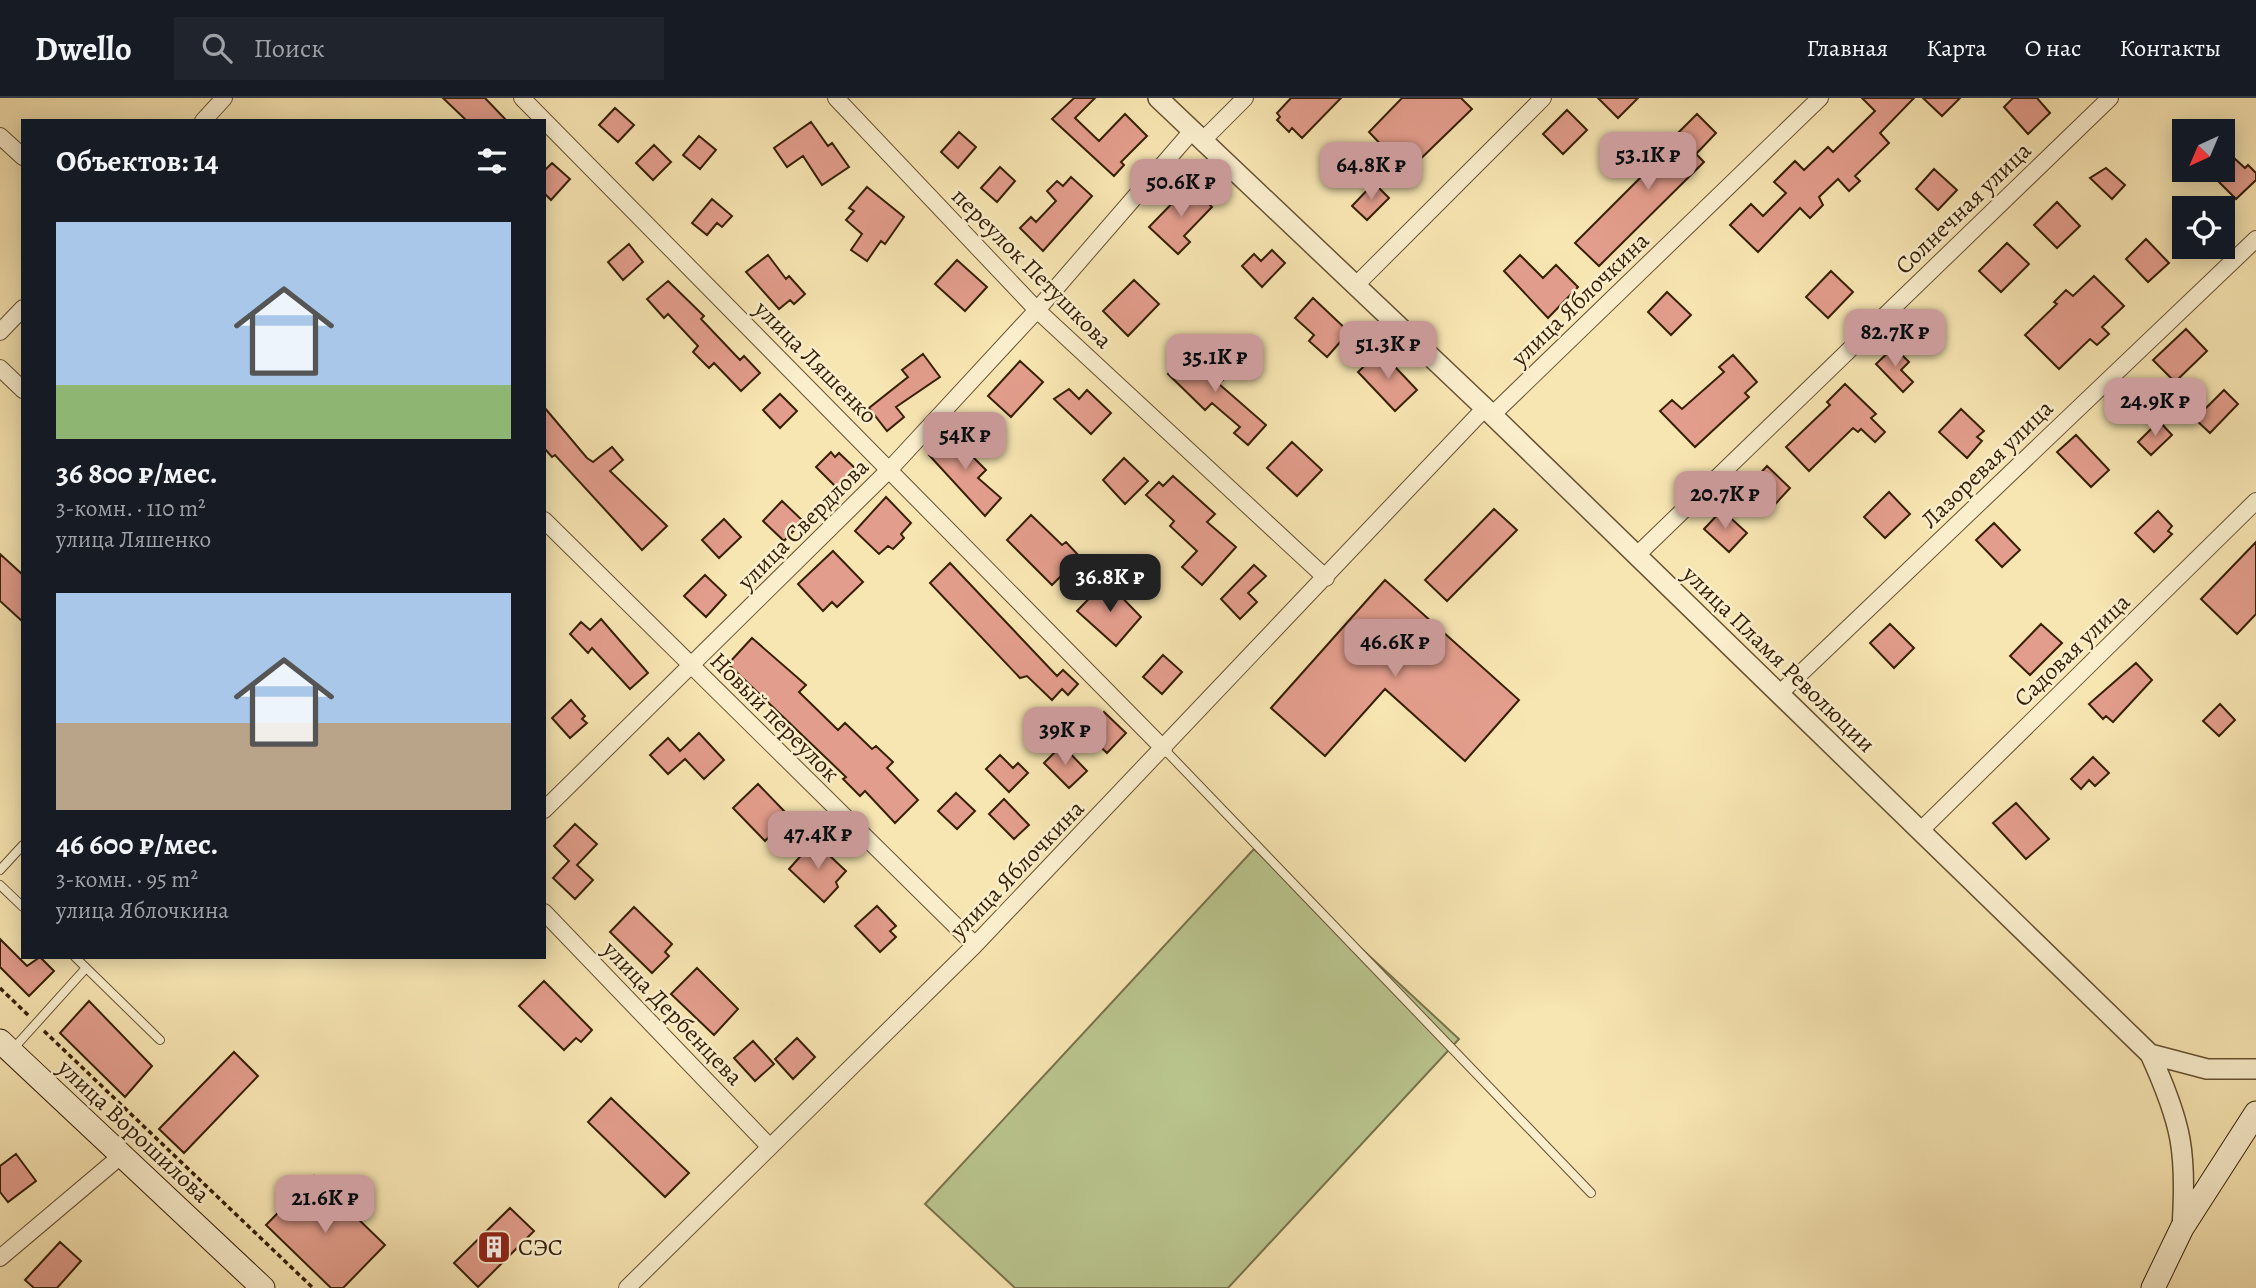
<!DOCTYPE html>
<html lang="ru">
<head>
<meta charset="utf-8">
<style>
	:root { --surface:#171b24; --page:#20242c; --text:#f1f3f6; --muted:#9ea1a6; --line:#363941; --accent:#c59692 }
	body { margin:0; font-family:Alegreya,serif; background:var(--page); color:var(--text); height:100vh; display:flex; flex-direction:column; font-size:26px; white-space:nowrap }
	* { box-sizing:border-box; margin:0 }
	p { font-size:23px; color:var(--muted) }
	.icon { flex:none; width:38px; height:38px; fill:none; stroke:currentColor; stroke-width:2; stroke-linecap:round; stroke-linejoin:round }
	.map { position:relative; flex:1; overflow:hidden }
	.side { position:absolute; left:21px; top:21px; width:525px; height:840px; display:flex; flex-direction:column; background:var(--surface); border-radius:0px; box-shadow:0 4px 18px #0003 }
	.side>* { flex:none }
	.needle { width:46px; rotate:224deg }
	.controls { position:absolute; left:2172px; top:21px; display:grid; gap:14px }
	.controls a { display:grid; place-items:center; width:63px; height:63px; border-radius:0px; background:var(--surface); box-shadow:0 4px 18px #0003; font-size:35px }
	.price { position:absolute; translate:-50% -60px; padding:0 16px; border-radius:14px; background:var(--accent); color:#111; font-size:23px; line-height:46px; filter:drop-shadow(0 2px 4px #0008) }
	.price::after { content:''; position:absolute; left:50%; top:42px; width:21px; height:16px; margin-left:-10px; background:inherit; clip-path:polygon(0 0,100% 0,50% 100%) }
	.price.current { background:#222; color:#fff }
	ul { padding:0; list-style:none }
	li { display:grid; align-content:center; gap:14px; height:371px; padding:0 35px }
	li span { display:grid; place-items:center; height:217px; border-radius:0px; color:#555 }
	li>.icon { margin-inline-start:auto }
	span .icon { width:126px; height:126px; fill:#fffc; stroke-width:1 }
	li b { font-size:30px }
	h2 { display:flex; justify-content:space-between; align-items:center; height:84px; padding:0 35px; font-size:30px }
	header { display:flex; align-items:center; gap:42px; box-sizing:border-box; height:98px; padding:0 35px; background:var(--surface); border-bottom:2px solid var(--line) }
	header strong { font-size:33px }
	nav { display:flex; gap:38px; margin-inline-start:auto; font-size:24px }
	.search { width:490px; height:63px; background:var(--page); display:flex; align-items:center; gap:18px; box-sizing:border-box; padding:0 24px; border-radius:0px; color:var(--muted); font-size:26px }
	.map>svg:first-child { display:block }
	.green { fill:#bac58e; stroke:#78724a; stroke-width:2 }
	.building { fill:#e39d8c; stroke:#372007; stroke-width:2 }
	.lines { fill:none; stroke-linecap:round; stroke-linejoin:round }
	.service-casing { stroke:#675132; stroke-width:10 }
	.minor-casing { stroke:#675132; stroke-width:18 }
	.tertiary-casing { stroke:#675132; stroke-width:22 }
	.secondary-casing { stroke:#372007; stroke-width:25 }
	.path { stroke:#372007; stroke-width:3.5; stroke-dasharray:5 3.5; stroke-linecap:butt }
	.service { stroke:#faeecd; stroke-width:8 }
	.minor { stroke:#faeecd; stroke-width:16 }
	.tertiary { stroke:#faeecd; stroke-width:19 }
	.secondary { stroke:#faeecd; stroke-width:23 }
	.labels { text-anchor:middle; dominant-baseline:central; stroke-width:5; stroke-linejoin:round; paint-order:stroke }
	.street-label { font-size:24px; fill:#372007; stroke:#faeecd }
	.poi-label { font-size:24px; fill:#372007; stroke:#faeecd; text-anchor:start }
</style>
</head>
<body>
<header>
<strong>Dwello</strong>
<div class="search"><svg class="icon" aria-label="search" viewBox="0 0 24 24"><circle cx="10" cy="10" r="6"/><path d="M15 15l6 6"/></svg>Поиск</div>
<nav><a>Главная</a><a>Карта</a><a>О нас</a><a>Контакты</a></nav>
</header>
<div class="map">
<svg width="2256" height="1190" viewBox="0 0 2256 1190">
	<rect width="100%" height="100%" fill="#f7e5b2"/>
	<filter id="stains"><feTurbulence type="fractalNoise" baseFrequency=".00286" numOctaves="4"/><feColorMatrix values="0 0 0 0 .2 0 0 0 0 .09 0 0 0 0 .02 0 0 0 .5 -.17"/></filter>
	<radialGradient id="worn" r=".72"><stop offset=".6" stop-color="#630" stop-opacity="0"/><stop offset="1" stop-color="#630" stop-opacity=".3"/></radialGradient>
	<path class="green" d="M1254 751 1459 941 1228 1190H1015L925 1106Z"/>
	<path class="building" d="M443 0H485L507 23H467Z
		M1074 0H1095L1075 20 1099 43 1125 16 1147 38 1121 64 1124 67 1114 78 1052 21Z
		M1291 0H1341L1302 40 1292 30 1289 34 1277 22 1280 19 1277 15Z
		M1402 0H1461L1472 11 1407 74 1369 34Z
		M1598 0H1638L1618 20Z
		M1862 0H1914L1880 35 1889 45 1855 78 1860 83 1849 93 1838 81 1819 99 1823 107 1810 120 1800 110 1758 154 1730 127 1751 106 1763 118 1786 95 1774 84 1795 63 1804 72 1828 49 1833 54 1875 13Z
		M1923 0H1960L1942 18Z
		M2013 0H2037L2050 15 2028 36 2004 9Z
		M615 10 634 27 618 44 599 27Z
		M1567 12 1587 32 1563 56 1543 36Z
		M1697 16 1716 35 1696 56 1704 64 1599 168 1575 145 1662 58 1658 55Z
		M811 24 828 48 832 45 849 69 822 87 803 58 787 69 774 50Z
		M959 34 976 49 958 70 941 54Z
		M699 38 716 52 700 71 683 57Z
		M654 47 671 64 653 82 636 65Z
		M2234 60 2245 70 2248 67 2256 75V82L2236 101 2214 79Z
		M552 65 570 81 551 102 544 95V73Z
		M1000 69 1015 83 997 104 981 90Z
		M2106 70 2125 87 2112 101 2090 80Z
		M1934 71 1957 92 1938 112 1916 91Z
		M1071 79 1092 98 1043 153 1020 130 1031 119 1036 124 1056 103 1047 93 1057 83 1063 88Z
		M1374 85 1389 100 1367 122 1352 108Z
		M1190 87 1212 109 1184 138 1190 144 1178 156 1149 129Z
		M867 89 904 119 885 146 881 143 867 163 851 152 862 136 846 122 854 113 849 110Z
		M712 101 732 118 722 129 717 125 707 137 692 125Z
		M2057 104 2080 128 2057 150 2034 127Z
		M2146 141 2169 165 2148 184 2126 161Z
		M2007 145 2029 166 2001 194 1979 173Z
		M629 146 643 164 623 182 608 164Z
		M1272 152 1285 165 1262 189 1242 168 1254 156 1261 163Z
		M768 157 786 181 789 178 805 196 794 206 790 202 779 211 746 174Z
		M1520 157 1543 180 1556 167 1578 189 1548 220 1504 173Z
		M957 162 987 189 965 213 935 186Z
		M1831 173 1853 194 1828 220 1806 199Z
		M2094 178 2124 208 2102 229 2109 236 2097 247 2090 241 2059 271 2025 237 2057 206 2054 204 2066 192 2073 198Z
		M1134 182 1159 206 1128 238 1103 213Z
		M668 183 704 218 701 221 740 262 744 258 760 275 741 293 714 265 709 270 693 254 698 248 668 216 664 220 647 201Z
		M1667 194 1691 217 1671 237 1648 214Z
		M1313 200 1349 234 1327 259 1309 243 1314 237 1295 220Z
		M2186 231 2207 253 2175 284 2153 262Z
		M1894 249 1909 264 1901 272 1913 284 1903 294 1876 266Z
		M1193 250 1225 280 1219 286 1266 327 1248 347 1234 335 1240 329 1212 305 1205 312 1168 276Z
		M1380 253 1417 292 1395 313 1358 274Z
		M923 256 940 279 896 309 904 319 887 333 869 310 908 279 902 272Z
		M1733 257 1757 284 1745 295 1749 299 1695 349 1660 313 1672 302 1682 311 1724 274 1719 269Z
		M1020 263 1043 284 1011 319 988 298Z
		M1845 286 1876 316 1871 320 1885 334 1875 344 1861 331 1858 334 1853 330 1809 373 1786 349 1830 307 1827 304Z
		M1069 291 1079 301 1087 292 1111 315 1091 336 1054 301Z
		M2224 292 2238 306 2210 335 2195 321Z
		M780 296 797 313 780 330 763 312Z
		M544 309 587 360 593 364 612 349 623 362 610 373 667 428 642 452 555 357 552 359 544 350Z
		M1961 311 1984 333 1977 339 1982 343 1967 360 1939 334Z
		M2159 323 2172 337 2151 357 2138 344Z
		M954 333 966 346 963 349 986 372 978 380 1001 400 985 418 929 357Z
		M2076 337 2109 372 2091 389 2057 354Z
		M1292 344 1322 372 1297 398 1267 370Z
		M831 354 835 359 839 355 857 372 838 391 816 369Z
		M1124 360 1148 383 1125 406 1103 382Z
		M1767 368 1790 390 1768 414 1745 392Z
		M1173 378 1215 416 1207 424 1236 449 1202 487 1182 469 1197 453 1170 428 1174 423 1146 397 1159 384 1163 388Z
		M1889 394 1910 416 1885 440 1864 419Z
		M886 399 911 425 901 436 904 440 893 451 888 448 879 456 855 433Z
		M782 403 803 423 784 443 763 423Z
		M1494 411 1517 432 1447 503 1425 482Z
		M1722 412 1747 435 1729 454 1704 431Z
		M2158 413 2172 428 2168 433 2172 436 2154 454 2135 435Z
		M1031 417 1062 447 1066 444 1080 459 1052 487 1007 442Z
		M724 421 741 439 719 460 702 442Z
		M1994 425 2020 452 2002 469 1976 442Z
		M2256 444V516L2237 536 2201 501Z
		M833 453 863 484 837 509 832 504 823 513 798 486Z
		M0 456 23 477V524L0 503Z
		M950 465 1057 578 1063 572 1078 586 1068 597 1062 591 1052 602 1027 578 1020 580 930 485Z
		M1254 467 1266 478 1248 495 1257 504 1240 521 1221 501Z
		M705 477 726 497 706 519 684 498Z
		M1385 482 1519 602 1465 663 1385 591 1325 658 1271 610Z
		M1106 483 1141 519 1116 548 1077 513Z
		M601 521 648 575 630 591 592 550 588 555 570 536 581 524 590 532Z
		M1890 526 1914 550 1894 570 1870 545Z
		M2041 526 2062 545 2030 577 2010 558Z
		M752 540 806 587 799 594 838 632 845 625 872 651 876 648 893 664 887 670 918 702 895 725 865 693 860 698 843 681 846 679 728 566Z
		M1163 557 1182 574 1162 596 1143 579Z
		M2136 565 2152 582 2113 624 2106 618 2103 621 2089 606Z
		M571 602 585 618 582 621 587 625 570 640 552 620Z
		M2220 606 2235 622 2219 638 2203 623Z
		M1104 614 1126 635 1107 655 1085 634Z
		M699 635 724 662 704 681 685 661 668 676 650 657 668 640 680 653Z
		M1062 647 1087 673 1069 690 1044 665Z
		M1000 657 1013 670 1018 665 1028 675 1009 694 986 671Z
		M2093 659 2109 675 2095 688 2089 682 2081 691 2071 681Z
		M758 686 785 714 777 721 782 726 765 743 733 710Z
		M956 695 975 713 957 731 938 713Z
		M1004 701 1029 727 1014 741 989 716Z
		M2016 705 2049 741 2026 761 1993 725Z
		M575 726 597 746 577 767 593 782 575 801 553 780 569 763 554 748Z
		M814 743 846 773 836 784 838 789 824 804 789 771Z
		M877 808 896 828 890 833 896 839 880 854 855 828Z
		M634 809 672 846 665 854 669 858 652 875 610 834Z
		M0 841 27 868 40 859 54 873 29 898 0 869Z
		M697 870 738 911 714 937 671 896Z
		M544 883 592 932 581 944 576 940 564 952 519 908Z
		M89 903 152 968 125 999 60 935Z
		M797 940 815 959 793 981 775 961Z
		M753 943 774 966 755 983 734 960Z
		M234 954 258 978 184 1055 159 1031Z
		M611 1000 689 1075 665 1099 588 1024Z
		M16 1056 36 1083 8 1104 0 1094V1068Z
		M314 1078 385 1147 343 1190H331L266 1127Z
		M510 1110 534 1133 478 1189 454 1165Z
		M60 1144 81 1163 57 1190H34L25 1182Z"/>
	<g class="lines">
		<g class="service-casing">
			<path id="service" d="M1164 651 1591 1095
				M0 772 23 747
				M0 787 23 809
				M75 859 160 942
				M13 951 86 870"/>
		</g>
		<g class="minor-casing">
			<path id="minor" d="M522 0 1164 651
				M836 0 1037 212 1326 480
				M203 23 224 0
				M0 38 23 59
				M1202 43 1245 0
				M1355 188 1543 0
				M0 234 23 210
				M0 270 23 292
				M1492 317 1820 0
				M544 422 975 847
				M1637 457 2110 0
				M1779 596 2256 141
				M544 712 890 371 1037 212 1192 33
				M1920 733 2256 403
				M544 814 769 1048
				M0 1160 122 1057
				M627 1190 975 847 1485 310"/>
		</g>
		<g class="tertiary-casing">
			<path id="tertiary" d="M1158 0 1485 310 2150 956C2182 1026 2187 1054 2182 1130
				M2150 956 2207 971H2256"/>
		</g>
		<g class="secondary-casing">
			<path id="secondary" d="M0 943 263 1190
				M2153 1190 2182 1130 2256 1015"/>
		</g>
		<path class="path" d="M0 890 29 918
			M44 933 313 1190"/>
		<use href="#service" class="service"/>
		<use href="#minor" class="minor"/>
		<use href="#tertiary" class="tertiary"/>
		<use href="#secondary" class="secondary"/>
	</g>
	<defs>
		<g id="building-square" transform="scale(1.75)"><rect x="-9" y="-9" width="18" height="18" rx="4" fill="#8f2418" stroke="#faeecd"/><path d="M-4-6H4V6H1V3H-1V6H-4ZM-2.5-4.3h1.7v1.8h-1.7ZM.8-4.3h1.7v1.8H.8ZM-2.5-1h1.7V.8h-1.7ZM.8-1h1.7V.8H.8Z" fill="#fff"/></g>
	</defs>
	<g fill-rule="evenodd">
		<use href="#building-square" x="494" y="1149"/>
	</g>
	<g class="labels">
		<g class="street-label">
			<text transform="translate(1963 110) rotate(-44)">Солнечная улица</text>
			<text transform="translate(1032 170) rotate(45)">переулок Петушкова</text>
			<text transform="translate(1580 201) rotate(-44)">улица Яблочкина</text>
			<text transform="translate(816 264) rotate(45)">улица Ляшенко</text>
			<text transform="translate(1987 366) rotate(-44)">Лазоревая улица</text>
			<text transform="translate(803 426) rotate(-45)">улица Свердлова</text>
			<text transform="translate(2072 552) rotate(-44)">Садовая улица</text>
			<text transform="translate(1779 561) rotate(44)">улица Пламя Революции</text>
			<text transform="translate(775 619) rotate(45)">Новый переулок</text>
			<text transform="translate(1017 771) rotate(-46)">улица Яблочкина</text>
			<text transform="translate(673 915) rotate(46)">улица Дербенцева</text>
			<text transform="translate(134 1033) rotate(43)">улица Ворошилова</text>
		</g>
		<g class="poi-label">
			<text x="518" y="1149">СЭС</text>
		</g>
	</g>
	<rect width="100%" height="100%" filter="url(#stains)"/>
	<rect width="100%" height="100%" fill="url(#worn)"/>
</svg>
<div class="controls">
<a><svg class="needle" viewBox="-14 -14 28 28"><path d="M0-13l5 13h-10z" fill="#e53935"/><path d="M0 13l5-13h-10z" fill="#9ea1a6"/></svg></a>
<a><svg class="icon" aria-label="locate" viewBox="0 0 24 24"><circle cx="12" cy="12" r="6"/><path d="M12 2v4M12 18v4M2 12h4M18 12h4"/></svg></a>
</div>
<b class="price" style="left:1648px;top:94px">53.1K ₽</b>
<b class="price" style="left:1371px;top:104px">64.8K ₽</b>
<b class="price" style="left:1181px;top:121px">50.6K ₽</b>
<b class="price" style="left:1895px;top:271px">82.7K ₽</b>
<b class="price" style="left:1388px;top:283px">51.3K ₽</b>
<b class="price" style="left:1215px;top:296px">35.1K ₽</b>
<b class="price" style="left:2155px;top:340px">24.9K ₽</b>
<b class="price" style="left:965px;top:374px">54K ₽</b>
<b class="price" style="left:1725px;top:433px">20.7K ₽</b>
<b class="price current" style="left:1110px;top:516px">36.8K ₽</b>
<b class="price" style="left:1395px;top:581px">46.6K ₽</b>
<b class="price" style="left:1065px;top:669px">39K ₽</b>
<b class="price" style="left:818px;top:773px">47.4K ₽</b>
<b class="price" style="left:325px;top:1137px">21.6K ₽</b>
<section class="side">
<h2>Объектов: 14<svg class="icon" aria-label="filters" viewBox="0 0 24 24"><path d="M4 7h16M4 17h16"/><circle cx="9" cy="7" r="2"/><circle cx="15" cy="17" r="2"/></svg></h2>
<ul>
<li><span style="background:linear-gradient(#a9c7e8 75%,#8fb573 0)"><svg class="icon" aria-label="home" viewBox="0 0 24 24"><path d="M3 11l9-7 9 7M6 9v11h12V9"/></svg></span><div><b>36 800 ₽/мес.</b><p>3-комн. · 110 m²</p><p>улица Ляшенко</p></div></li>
<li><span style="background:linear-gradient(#a9c7e8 60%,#b9a48a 0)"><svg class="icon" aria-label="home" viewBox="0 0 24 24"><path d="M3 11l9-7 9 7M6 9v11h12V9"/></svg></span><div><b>46 600 ₽/мес.</b><p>3-комн. · 95 m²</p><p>улица Яблочкина</p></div></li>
</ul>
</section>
</div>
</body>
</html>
